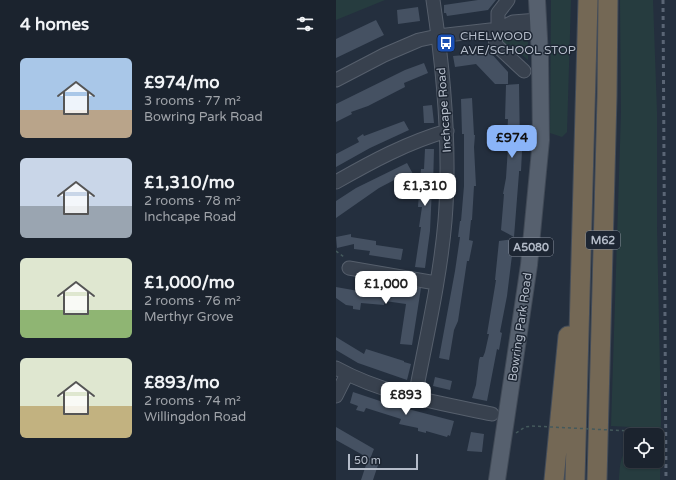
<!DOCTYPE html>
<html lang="en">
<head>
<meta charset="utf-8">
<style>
	:root { --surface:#1b232e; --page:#242b36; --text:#f1f3f6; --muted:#a0a4aa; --line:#39404a; --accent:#8ab4f8 }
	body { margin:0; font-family:"Varela Round",sans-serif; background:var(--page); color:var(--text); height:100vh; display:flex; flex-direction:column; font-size:15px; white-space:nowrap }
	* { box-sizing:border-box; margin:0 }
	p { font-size:13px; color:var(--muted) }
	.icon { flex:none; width:22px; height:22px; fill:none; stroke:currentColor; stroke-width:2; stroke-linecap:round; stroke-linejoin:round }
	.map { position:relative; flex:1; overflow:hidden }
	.sheet { display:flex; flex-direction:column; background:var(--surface); width:336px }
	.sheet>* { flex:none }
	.controls { position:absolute; left:288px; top:428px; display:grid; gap:8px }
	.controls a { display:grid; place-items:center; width:40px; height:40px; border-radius:6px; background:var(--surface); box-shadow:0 1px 3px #0004,0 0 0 1px var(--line); font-size:20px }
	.scale { position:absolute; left:12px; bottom:10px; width:70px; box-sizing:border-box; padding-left:4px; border:2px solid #b4bcc9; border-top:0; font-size:11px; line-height:14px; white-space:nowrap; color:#b4bcc9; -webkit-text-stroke:3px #1d2633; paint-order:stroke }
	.price { position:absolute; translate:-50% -34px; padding:0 9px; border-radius:8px; background:#fff; color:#222; font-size:13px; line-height:26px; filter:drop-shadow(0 1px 2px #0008) }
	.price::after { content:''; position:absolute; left:50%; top:24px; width:12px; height:9px; margin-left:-6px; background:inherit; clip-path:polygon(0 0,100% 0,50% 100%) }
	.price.selected { background:var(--accent); color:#111 }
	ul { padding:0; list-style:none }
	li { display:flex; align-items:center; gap:12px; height:100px; padding:0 20px }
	li span { display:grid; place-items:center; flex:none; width:112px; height:80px; border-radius:6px; color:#555 }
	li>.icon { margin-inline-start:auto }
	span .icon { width:48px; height:48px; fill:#fffc; stroke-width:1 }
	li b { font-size:17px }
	h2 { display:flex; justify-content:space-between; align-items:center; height:48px; padding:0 20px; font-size:17px }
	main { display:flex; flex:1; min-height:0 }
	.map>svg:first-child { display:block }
	.green { fill:#263c3f }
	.building { fill:#455162 }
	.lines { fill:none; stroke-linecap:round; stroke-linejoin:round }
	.minor-casing { stroke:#565f6c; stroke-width:15 }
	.major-casing { stroke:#414a57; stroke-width:18 }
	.highway-casing { stroke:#434c59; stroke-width:21 }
	.path { stroke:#44595c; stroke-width:1.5; stroke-dasharray:3 3; stroke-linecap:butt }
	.minor { stroke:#38414e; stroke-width:13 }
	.major { stroke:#56606e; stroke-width:16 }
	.highway { stroke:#746855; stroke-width:19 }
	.rail { stroke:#5a6575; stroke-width:3; stroke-dasharray:4 4; stroke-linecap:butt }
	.path-bridge { stroke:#44595c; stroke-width:1.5; stroke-dasharray:3 3; stroke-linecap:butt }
	.labels { text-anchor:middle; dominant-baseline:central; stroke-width:3; stroke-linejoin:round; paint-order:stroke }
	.shield { fill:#1d2633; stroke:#878f9c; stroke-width:1 }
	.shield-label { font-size:11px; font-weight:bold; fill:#b4bcc9 }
	.poi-label { font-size:12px; fill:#b4bcc9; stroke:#1d2633; text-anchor:start }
	.street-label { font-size:12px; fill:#b4bcc9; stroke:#1d2633 }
</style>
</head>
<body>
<main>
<section class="sheet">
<h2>4 homes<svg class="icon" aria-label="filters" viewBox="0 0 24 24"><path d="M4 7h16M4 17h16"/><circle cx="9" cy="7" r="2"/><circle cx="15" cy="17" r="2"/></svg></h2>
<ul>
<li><span style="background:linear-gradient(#a9c7e8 65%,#b9a48a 0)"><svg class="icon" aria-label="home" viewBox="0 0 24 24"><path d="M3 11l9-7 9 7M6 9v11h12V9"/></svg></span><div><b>£974/mo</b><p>3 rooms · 77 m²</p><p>Bowring Park Road</p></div></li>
<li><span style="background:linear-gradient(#c9d6e8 60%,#9aa5b1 0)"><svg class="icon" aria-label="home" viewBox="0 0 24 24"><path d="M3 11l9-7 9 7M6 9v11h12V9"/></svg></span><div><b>£1,310/mo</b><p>2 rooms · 78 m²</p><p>Inchcape Road</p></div></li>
<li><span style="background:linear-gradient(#dfe7d0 65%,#8fb573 0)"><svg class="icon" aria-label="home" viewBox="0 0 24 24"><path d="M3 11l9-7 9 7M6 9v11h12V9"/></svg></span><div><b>£1,000/mo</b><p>2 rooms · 76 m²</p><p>Merthyr Grove</p></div></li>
<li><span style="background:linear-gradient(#dfe7d0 60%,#c2b280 0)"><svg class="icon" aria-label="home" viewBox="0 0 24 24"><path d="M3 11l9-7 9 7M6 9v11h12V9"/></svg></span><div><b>£893/mo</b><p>2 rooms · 74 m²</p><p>Willingdon Road</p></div></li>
</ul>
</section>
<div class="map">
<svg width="340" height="480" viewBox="0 0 340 480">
	<rect width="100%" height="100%" fill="#242f3e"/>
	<path class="green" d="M0 0H49L0 20Z
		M215 0H235L231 132 226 137 214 133Z
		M284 0H317L321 112V227L325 419 324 480H283C284 464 284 456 295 443V461H321V435H314V428L275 426 285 113Z
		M187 37 192 42V60L173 44 170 46 163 40Z"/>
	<path class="building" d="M142 0H160L152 10 111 16 110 13H108V5Z
		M82 7 84 21 62 24 61 10Z
		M40 20 48 35 0 58V39Z
		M153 51 172 72V84H159L140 64 119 67 117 56 141 54V53Z
		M88 63 92 73 68 83 69 87 32 106 15 112 16 114 0 122V104L69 70Z
		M183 84 184 148V151H186L185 171H183V173L178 237 165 230 168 194H167L170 178 172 147H169V136H171L172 119H169L170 85Z
		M136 98 138 135H139L138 147 140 186H138L136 220H135L133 240 137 241 133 261H131L122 321 118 330 113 360 103 358 119 271 124 237H122L124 221H125L128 186V134H126L125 99Z
		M96 105 98 123H88L87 106Z
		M68 121 73 130 34 148 0 167V154L23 142 21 138 27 134 28 136Z
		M89 149H98L97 188H96L94 231 89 268 79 267 85 227H83L86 207H82L85 169H88Z
		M71 163 77 174 65 180 64 177 43 188 0 218V201L20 188Z
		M15 234V237L40 241V245L67 249 65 260 33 255 34 251 18 249V244L1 248 0 237Z
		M178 239 171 296 164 332 166 333 163 350 161 349 151 401 136 398 140 385 143 360 144 357H147L149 352 153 334H151L160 280H159L163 241Z
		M0 287 28 292 29 287 73 293 74 287 85 288 76 345 64 344 70 304 49 301 48 305 25 303 24 310 17 309V306L10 305 0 298Z
		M0 337 28 354 30 349 68 361V362L75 364 71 380 22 363 0 350Z
		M99 377 116 381 114 390 97 386Z
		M17 392 53 404 118 421 114 436 112 435 111 437 90 431V433L82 431V428L63 424 65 419 30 408 28 412 20 410 22 406 14 403Z
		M0 427 38 449 34 459 0 440Z
		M135 432 148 434 146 452 131 451Z
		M32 459 43 462 37 480H25Z"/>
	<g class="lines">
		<g class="minor-casing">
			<path id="minor" d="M162 29V13L172 0
				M163 29 177 22 202 20
				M158 30 160 45 188 71
				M0 80 48 55 83 40 102 36 163 29 178 32 203 31
				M0 182C35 162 72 142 111 131
				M13 268 100 283
				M0 368C47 394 103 403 156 414
				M0 396 11 374
				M79 397C90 339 104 280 109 221 115 147 108 73 97 0"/>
		</g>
		<g class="major-casing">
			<path id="major" d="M161 480 193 265 205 140 204 57 201 0"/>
		</g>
		<g class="highway-casing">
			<path id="highway" d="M218 480 232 336
				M239 480 252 0
				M261 480 271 96 272 0"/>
		</g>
		<path class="path" d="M0 251 8 257
			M180 433 189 427 196 426"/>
		<use href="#minor" class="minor"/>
		<use href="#major" class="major"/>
		<use href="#highway" class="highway"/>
		<path class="rail" d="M327 0 330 480"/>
		<path class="path-bridge" d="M196 426 313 432"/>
	</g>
	<defs>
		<g id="bus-square" transform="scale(1)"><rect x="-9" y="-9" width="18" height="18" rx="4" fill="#1a4fb4" stroke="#1d2633"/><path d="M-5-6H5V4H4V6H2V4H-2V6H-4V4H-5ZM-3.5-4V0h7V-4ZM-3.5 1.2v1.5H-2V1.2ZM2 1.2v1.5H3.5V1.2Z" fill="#fff"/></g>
	</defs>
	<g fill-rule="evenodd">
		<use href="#bus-square" x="110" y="43"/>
	</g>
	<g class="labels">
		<g class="shield">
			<rect x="250" y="231" width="34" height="18" rx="3"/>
			<rect x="173" y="238" width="44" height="18" rx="3"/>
		</g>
		<g class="shield-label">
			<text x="267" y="240">M62</text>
			<text x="195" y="247">A5080</text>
		</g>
		<g class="poi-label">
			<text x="124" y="36">CHELWOOD<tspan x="124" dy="14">AVE/SCHOOL STOP</tspan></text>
		</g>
		<g class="street-label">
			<text transform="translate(108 110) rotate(-94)">Inchcape Road</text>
			<text transform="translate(184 327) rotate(-82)">Bowring Park Road</text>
		</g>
	</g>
</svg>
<div class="controls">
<a><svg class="icon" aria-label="locate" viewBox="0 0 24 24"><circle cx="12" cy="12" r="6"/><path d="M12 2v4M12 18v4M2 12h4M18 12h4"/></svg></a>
</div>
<div class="scale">50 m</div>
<b class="price selected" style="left:176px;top:159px">£974</b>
<b class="price" style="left:89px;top:207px">£1,310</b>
<b class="price" style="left:50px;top:305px">£1,000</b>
<b class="price" style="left:70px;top:416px">£893</b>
</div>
</main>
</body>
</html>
